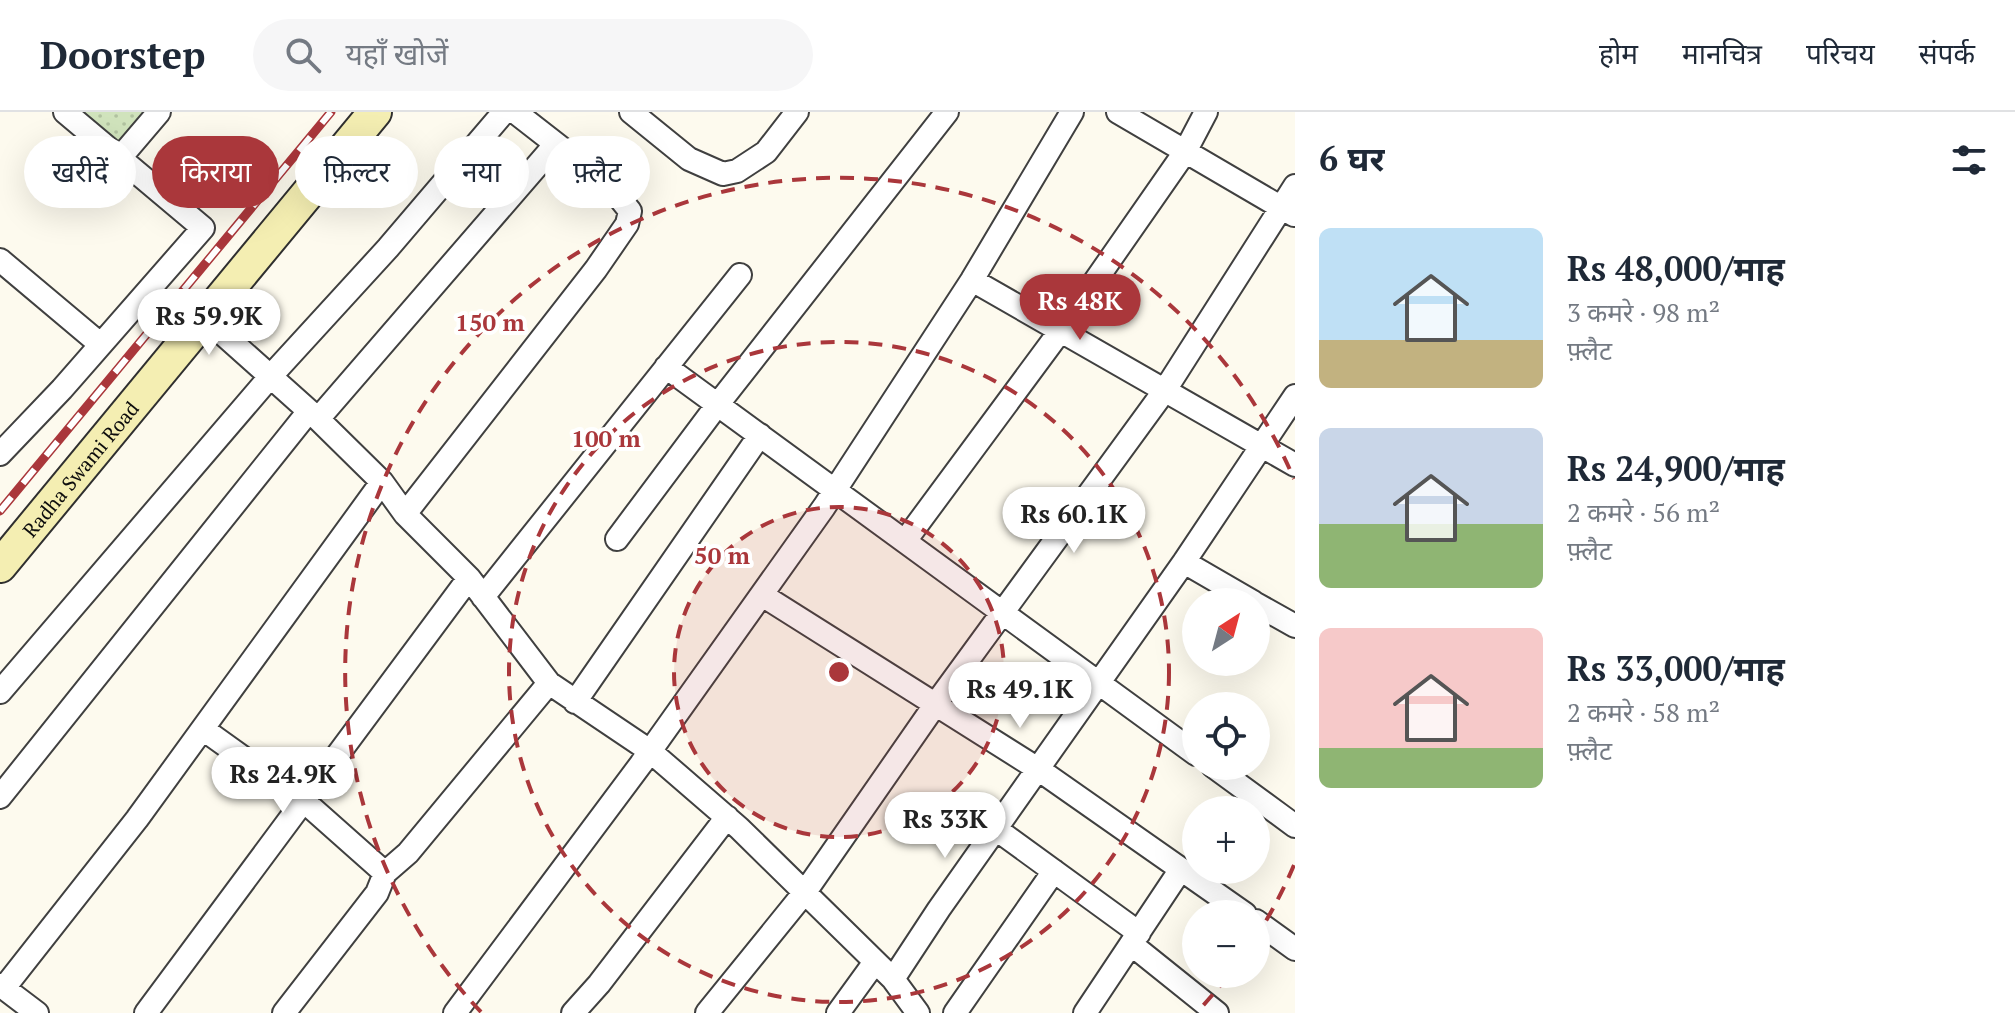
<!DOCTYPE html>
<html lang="hi">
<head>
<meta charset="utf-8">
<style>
	:root { --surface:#fff; --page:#f6f6f7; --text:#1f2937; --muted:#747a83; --line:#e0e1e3; --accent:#aa373b }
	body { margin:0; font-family:"PT Serif","Noto Sans Devanagari",serif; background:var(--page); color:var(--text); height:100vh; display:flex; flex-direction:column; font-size:30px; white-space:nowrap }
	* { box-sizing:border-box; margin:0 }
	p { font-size:26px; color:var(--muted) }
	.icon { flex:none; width:44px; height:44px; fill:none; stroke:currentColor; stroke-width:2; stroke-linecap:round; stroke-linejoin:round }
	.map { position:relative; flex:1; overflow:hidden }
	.drawer { display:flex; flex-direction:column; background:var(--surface); width:720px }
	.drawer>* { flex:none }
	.banner { position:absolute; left:24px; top:24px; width:760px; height:72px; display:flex; gap:16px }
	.needle { width:52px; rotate:36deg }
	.tools { position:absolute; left:1182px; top:476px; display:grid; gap:16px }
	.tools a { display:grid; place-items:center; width:88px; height:88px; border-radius:50%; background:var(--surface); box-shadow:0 8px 32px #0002; font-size:40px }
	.price { position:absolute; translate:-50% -68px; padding:0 18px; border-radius:28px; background:#fff; color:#222; font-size:26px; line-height:52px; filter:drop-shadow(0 2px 4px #0008) }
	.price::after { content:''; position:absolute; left:50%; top:48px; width:24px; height:18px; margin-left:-12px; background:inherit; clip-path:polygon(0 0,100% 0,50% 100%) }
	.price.current { background:var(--accent); color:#fff }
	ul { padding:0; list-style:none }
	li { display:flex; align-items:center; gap:24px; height:200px; padding:0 24px }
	li span { display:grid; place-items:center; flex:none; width:224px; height:160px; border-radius:12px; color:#555 }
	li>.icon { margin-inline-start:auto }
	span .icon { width:96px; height:96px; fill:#fffc; stroke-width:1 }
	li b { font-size:34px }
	h2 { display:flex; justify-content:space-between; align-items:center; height:96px; padding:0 24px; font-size:34px }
	.pill { padding:0 28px; border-radius:36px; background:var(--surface); box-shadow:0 8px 32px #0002; font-size:28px; line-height:72px }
	.pill.current { background:var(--accent); color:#fff }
	header { display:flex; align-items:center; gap:48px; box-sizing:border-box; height:112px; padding:0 40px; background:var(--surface); border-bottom:2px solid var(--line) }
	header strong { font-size:38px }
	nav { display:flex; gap:44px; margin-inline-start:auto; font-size:28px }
	.search { width:560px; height:72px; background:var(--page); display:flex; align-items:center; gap:20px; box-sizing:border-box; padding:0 28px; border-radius:44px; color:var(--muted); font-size:30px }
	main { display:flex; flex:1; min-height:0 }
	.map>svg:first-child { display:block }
	.green { fill:url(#green-dots) }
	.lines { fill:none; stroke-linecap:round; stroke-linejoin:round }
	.street-casing { stroke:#404040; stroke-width:26 }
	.secondary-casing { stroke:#2f2f2f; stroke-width:36 }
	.street { stroke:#fff; stroke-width:22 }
	.secondary { stroke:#f4eeb2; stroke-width:32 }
	.rail-casing { stroke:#aa373b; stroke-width:9 }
	.rail { stroke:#fff; stroke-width:6; stroke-dasharray:18; stroke-linecap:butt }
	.ring { fill:none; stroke:#aa373b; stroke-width:4; stroke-dasharray:14 10 }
	.labels { text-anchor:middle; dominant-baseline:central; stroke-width:8; stroke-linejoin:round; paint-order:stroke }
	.street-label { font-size:20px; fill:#0d0d0d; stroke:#fff }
	.centre { fill:#aa373b; stroke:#fff; stroke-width:4 }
	.ring-label { font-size:24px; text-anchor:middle; font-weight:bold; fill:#aa373b; stroke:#fff; stroke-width:8; stroke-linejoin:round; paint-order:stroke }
</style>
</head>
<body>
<header>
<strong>Doorstep</strong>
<div class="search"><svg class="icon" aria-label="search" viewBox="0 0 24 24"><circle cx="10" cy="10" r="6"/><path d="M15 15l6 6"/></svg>यहाँ खोजें</div>
<nav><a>होम</a><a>मानचित्र</a><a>परिचय</a><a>संपर्क</a></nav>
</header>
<main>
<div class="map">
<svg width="1295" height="901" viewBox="0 0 1295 901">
	<defs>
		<pattern id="green-dots" width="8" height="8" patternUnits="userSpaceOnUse" patternTransform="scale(2)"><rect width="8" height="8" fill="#d0e3bc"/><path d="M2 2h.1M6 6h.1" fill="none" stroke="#b1c2a0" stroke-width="1.8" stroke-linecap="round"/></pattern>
	</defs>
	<rect width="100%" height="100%" fill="#fdfaee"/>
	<path class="green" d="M80 0H145L117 33Z"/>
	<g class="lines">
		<g class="street-casing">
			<path id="street" d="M631 0 689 47 723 62 737 59 766 40 797 0
				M1118 0 1294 103
				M119 47 159 0
				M0 148 100 232
				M972 168 1295 353
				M205 206 318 307 382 370 405 402 469 466 549 571 650 639 739 716 893 867 918 901
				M666 255 1196 642
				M318 307 555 33
				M0 342 62 277 203 116 65 0
				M405 402 596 157 627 112 630 99 610 74 515 0
				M617 427 718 292 947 0
				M905 429 1061 218 1185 40 1206 0
				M1184 450 1253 490
				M762 483 1038 657 1245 802
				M483 485 740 163
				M1256 492 1295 514
				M0 580 269 266 388 136 504 0
				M575 590 760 323
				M203 617 305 690 385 761
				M1213 654 1295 714
				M0 685 309 299
				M996 717 1139 821
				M1256 809 1295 837
				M1131 832 1217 901
				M893 867 939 797 1184 450 1295 284
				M0 873 37 901
				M4 876 137 707 382 370
				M146 901 469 466
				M284 901 377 781 385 761 408 741 549 571
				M455 901 641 652 824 395 972 168 1072 0
				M573 901 599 872 727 705
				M707 901 805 780 935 593 1165 278 1295 74
				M838 901 875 850
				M955 901 1054 759
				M1085 901 1181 757"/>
		</g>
		<g class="secondary-casing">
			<g id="secondary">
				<path id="s1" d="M0 454 375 0"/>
			</g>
		</g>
		<use href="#street" class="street"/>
		<use href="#secondary" class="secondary"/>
		<g class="rail-casing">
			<path id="rail" d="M0 399 331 0"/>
		</g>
		<use href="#rail" class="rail"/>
	</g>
	<circle cx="839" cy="560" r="165" fill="#aa373b" fill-opacity=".12"/>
	<g class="ring">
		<circle cx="839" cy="560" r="165"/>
		<circle cx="839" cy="560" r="330"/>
		<path d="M1294 753A494 494 0 0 1 1258 822M1228 864A494 494 0 0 1 1197 900M481 900A494 494 0 1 1 1294 367"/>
	</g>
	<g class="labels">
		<g class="street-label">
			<text stroke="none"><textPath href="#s1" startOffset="126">Radha Swami Road</textPath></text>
		</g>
	</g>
	<circle cx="839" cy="560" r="12" class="centre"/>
	<g class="ring-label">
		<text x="490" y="219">150 m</text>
		<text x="606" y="335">100 m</text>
		<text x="722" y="452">50 m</text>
	</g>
</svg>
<div class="tools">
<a><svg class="needle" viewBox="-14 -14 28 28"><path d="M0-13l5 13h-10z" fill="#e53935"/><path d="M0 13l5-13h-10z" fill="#747a83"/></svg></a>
<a><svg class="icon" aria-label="locate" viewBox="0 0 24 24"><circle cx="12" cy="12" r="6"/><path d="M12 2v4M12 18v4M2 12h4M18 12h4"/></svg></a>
<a>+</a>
<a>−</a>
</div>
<b class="price current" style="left:1080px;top:230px">Rs 48K</b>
<b class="price" style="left:209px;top:245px">Rs 59.9K</b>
<b class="price" style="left:1074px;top:443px">Rs 60.1K</b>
<b class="price" style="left:1020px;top:618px">Rs 49.1K</b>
<b class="price" style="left:283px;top:703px">Rs 24.9K</b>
<b class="price" style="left:945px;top:748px">Rs 33K</b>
<div class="banner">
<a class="pill">खरीदें</a>
<a class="pill current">किराया</a>
<a class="pill">फ़िल्टर</a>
<a class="pill">नया</a>
<a class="pill">फ़्लैट</a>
</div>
</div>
<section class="drawer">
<h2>6 घर<svg class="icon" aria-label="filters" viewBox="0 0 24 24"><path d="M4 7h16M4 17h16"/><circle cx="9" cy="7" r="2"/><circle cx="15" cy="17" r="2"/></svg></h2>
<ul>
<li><span style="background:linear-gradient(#bfe0f5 70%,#c2b280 0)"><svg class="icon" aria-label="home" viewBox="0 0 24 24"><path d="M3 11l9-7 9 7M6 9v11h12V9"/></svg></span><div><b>Rs 48,000/माह</b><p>3 कमरे · 98 m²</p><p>फ़्लैट</p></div></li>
<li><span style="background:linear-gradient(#c9d6e8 60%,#8fb573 0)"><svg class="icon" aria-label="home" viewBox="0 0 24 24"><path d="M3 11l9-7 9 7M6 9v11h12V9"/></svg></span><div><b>Rs 24,900/माह</b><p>2 कमरे · 56 m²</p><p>फ़्लैट</p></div></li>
<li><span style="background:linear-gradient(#f6c9c9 75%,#8fb573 0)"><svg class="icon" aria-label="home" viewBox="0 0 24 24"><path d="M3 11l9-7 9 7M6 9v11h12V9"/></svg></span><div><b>Rs 33,000/माह</b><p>2 कमरे · 58 m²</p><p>फ़्लैट</p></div></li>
</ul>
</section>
</main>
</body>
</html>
